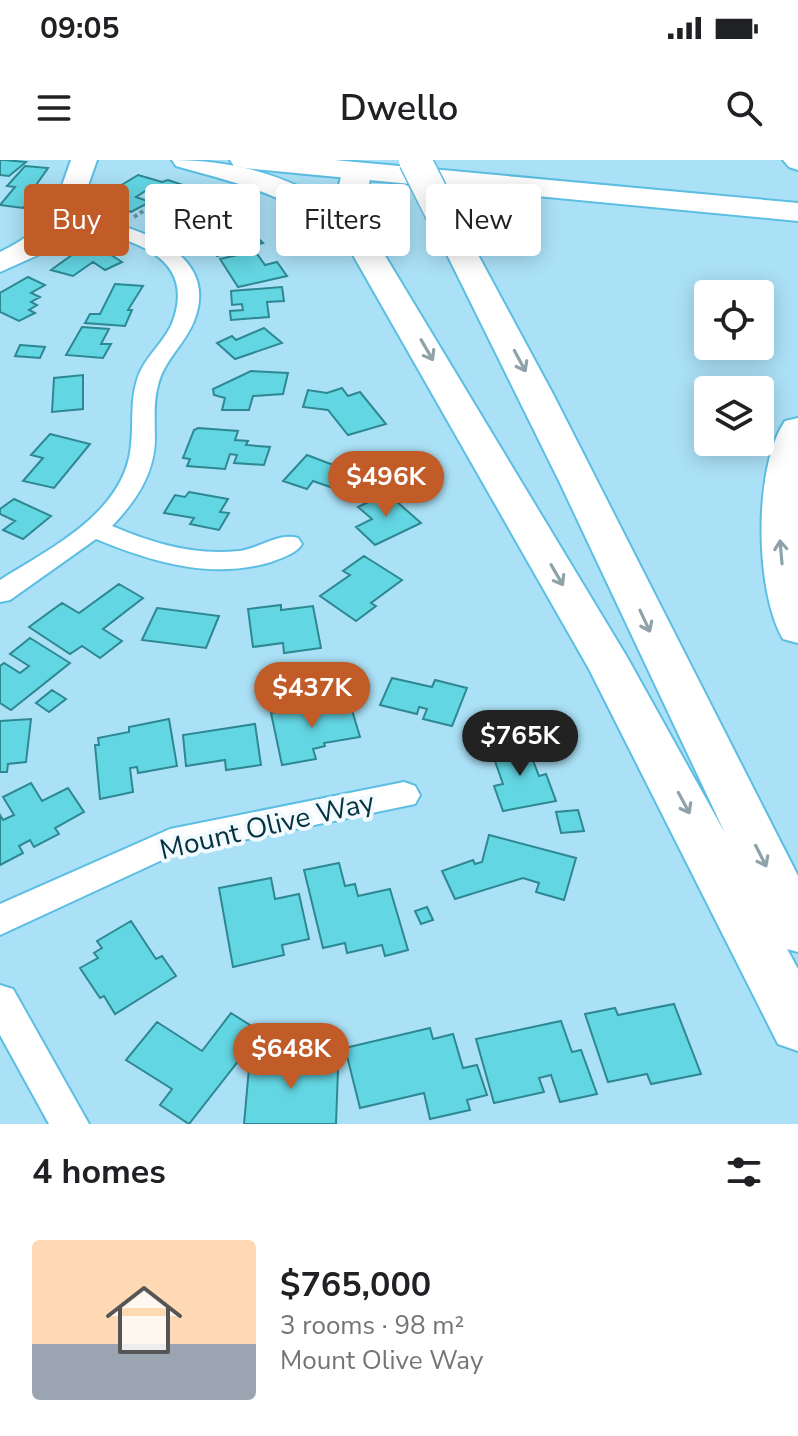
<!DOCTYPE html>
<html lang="en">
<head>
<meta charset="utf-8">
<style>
	:root { --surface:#fff; --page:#f2f2f2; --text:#202124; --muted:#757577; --accent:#c15c29 }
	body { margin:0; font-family:"Nunito Sans",sans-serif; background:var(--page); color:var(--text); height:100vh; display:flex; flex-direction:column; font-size:30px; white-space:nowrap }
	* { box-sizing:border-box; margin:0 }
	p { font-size:26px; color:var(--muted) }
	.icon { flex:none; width:44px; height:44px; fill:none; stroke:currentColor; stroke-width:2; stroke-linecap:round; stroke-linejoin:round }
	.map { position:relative; height:964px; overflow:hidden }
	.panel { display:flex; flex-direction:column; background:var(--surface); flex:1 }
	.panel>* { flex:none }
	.hud { position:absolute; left:24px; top:24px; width:750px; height:72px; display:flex; gap:16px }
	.tools { position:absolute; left:694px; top:120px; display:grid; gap:16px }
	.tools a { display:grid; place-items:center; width:80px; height:80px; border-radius:8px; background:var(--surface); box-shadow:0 4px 20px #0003; font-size:40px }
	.price { position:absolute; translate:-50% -68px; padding:0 18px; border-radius:28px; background:var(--accent); color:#fff; font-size:26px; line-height:52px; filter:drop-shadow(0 2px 4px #0008) }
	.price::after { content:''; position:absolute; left:50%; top:48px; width:24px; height:18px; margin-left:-12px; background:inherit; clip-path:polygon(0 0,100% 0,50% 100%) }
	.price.active { background:#222; color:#fff }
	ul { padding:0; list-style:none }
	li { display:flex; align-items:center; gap:24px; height:200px; padding:0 32px }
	li span { display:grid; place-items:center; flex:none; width:224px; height:160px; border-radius:8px; color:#555 }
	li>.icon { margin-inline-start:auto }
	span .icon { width:96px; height:96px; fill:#fffc; stroke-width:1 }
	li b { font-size:34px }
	h2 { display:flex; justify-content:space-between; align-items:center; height:96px; padding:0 32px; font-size:34px }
	.chip { padding:0 28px; border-radius:8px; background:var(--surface); box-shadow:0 4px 20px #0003; font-size:28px; line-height:72px }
	.chip.active { background:var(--accent); color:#fff }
	.status { display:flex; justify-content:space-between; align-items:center; height:56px; padding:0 40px; background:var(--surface); direction:ltr }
	.status svg { height:22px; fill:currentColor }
	header { display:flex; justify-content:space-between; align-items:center; height:104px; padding:0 32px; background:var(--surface); font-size:36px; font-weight:600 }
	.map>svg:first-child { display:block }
	.building { fill:#63d6e3; stroke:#2d8891; stroke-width:2 }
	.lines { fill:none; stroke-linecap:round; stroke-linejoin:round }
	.street-casing { stroke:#5cbee2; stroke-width:4 }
	.secondary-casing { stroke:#5cbee2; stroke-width:4 }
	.primary-casing { stroke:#5cbee2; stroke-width:4 }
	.highway-casing { stroke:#5cbee2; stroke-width:4 }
	.path { stroke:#6799ac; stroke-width:4; stroke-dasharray:4 3; stroke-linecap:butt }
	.street { fill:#fff; fill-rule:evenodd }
	.secondary { fill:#fff; fill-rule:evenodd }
	.primary { fill:#fff; fill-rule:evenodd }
	.highway { fill:#fff; fill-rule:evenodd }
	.highway-bridge-casing { stroke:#5cbee2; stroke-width:35; stroke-linecap:butt }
	.highway-bridge { stroke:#fff; stroke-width:32 }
	.oneway { stroke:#8ea3a9 }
	.labels { text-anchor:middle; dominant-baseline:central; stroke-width:8; stroke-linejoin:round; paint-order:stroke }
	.street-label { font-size:28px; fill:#053240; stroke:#f2fafe }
</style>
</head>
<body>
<div class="status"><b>09:05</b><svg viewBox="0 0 49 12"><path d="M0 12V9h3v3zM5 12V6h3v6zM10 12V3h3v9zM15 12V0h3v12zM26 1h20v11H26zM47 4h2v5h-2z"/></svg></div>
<header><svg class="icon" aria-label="menu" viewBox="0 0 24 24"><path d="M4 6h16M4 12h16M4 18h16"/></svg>Dwello<svg class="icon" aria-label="search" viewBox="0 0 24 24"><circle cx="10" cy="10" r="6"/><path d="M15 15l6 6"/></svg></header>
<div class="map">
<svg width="798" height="964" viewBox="0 0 798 964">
	<rect width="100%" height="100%" fill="#abe1f7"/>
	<path class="building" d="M0 0H5L26 2 9 16 0 15Z
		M25 6 48 8 34 28 41 29 23 48 0 45 15 27 7 26Z
		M138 15 162 22 168 20 189 27 173 37 150 28 136 37 150 42 131 52 105 44 119 34 110 32Z
		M198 38 212 45 198 51 211 58 186 70 162 55Z
		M236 66 246 77 255 75 263 83 217 96 209 87 216 85 206 74Z
		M83 87 111 95 122 102 105 110 93 102 73 116 51 110Z
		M255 91 265 105 277 102 287 116 238 127 220 99Z
		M28 117 45 125 31 133 40 137 31 142 37 145 29 150 35 153 19 161 0 152V133Z
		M115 124 143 126 128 150H132L125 166 85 163 90 154H100Z
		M282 127 284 141 267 142 269 157 231 160 230 151 243 150 242 144 232 145 231 131Z
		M82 167 109 169 101 184H111L103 198 66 195Z
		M264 168 282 183 235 199 217 183 232 176 236 180Z
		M20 185 45 187 40 198 15 196Z
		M251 211 288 213 283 234 253 236 249 250H222L225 238 214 235 213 229Z
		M83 215V249L52 252 54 218Z
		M342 228 348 236 360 232 386 264 348 275 328 250 303 247 308 230 327 233Z
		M198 268 238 271 235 280 248 281 246 285 270 287 264 305 234 303 237 295 230 294 225 309 187 306 190 299 183 298 194 270Z
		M50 274 90 284 54 328 23 321 43 298 31 295Z
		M307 295 328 303 355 312 339 330 313 321 307 329 283 321Z
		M189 332 228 339 220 352 229 353 219 370 190 364 194 358 164 353 175 335 185 337Z
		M387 333 421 363 375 385 356 367 372 359 358 347Z
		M14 339 51 356 23 379 3 370 15 361 0 354V349Z
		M364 396 402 420 371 443 376 446 356 461 320 436 350 415 343 411Z
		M119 424 143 438 103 469 122 481 100 498 82 486 70 494 29 467 62 443 79 453Z
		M281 445V450L313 446 321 488 284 493 283 483 253 487 248 449Z
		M157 448 219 456 206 488 142 480Z
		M30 478 70 503 11 550 0 543V506L4 503 20 513 29 506 10 494Z
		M392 518 432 527 435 520 467 528 452 566 423 559 427 549 419 547 417 554 380 545Z
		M52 530 66 539 49 552 36 543Z
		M349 540 360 577 324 583 325 586 313 589 316 599 282 605 271 553Z
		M31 559 26 602 8 604 7 612H0V561Z
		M169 559 177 606 138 613 137 607 130 608 133 632 100 639 95 585H99L98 578 129 572V567Z
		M255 564 261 605 226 610 225 600 186 606 183 575Z
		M525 580 539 616 546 614 556 641 503 651 494 626 503 624 490 587Z
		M31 623 42 641 68 628 84 652 55 668 59 674 34 687 30 680 19 686 23 693 0 705V655L3 660 14 655 3 637Z
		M578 650 584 671 561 673 556 652Z
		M489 675 576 698 564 740 536 732 539 723 523 718 455 739 442 711 473 700 475 704 482 702Z
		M339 703 345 726 355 724 358 736 390 729 408 790 385 796 382 785 347 793 345 783 323 788 304 710Z
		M271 718 275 739 299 734 309 779 282 785 284 795 233 807 219 728Z
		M427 747 433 760 421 764 415 751Z
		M131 761 156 799 162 796 176 816 115 854 104 836 100 838 80 808 98 798 94 793 102 788 97 781Z
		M674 844 701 914 651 924 647 914 608 922 585 854 615 848 618 855Z
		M231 853 261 872 189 964 160 945 172 929 126 900 157 862 202 891Z
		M561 861 572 892 581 890 597 934 560 942 551 915 539 918 544 932 494 943 476 879Z
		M430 868 433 879 453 874 463 908 477 905 487 935 467 940 470 950 430 959 424 933 360 948 345 888Z
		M257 892 294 893 293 898 332 899V910H338L336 964H244L249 908 255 909Z"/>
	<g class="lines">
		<g class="street-casing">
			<path id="street" d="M64 53C117 62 224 84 194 161 185 184 164 200 158 225 153 243 155 262 155 280 154 315 135 342 112 366 152 383 194 396 239 391 259 389 278 372 298 378L302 384C296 394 281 398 271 402 211 420 152 402 96 379L10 440 0 442V420C47 390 115 358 129 298 135 272 129 245 137 220 144 196 167 181 174 158 198 84 106 75 57 63L54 59Z
				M404 622 415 626 420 635 415 644 175 694 0 775V744L170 669Z
				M0 825 13 829 89 964H49L0 875Z"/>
		</g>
		<g class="secondary-casing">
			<path id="secondary" d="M71 0H97L74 65 38 95 0 112V92C51 67 53 51 71 0Z
				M783 0H798V10L789 7Z"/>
		</g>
		<g class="primary-casing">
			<path id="primary" d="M230 0H334L798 43V61L244 8 234 6Z"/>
		</g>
		<g class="highway-casing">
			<path id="highway" d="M172 0C235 0 291 16 344 52 337 36 337 19 347 5H367L371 11 367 38 390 87 384 94 627 497 725 673 560 323 429 58 433 52H455L553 234 798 716V792L787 789 798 809V891L778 884 589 509 353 95C312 39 239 24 176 6Z
				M798 258V483L783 479C755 431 753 308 785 261Z"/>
		</g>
		<path class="path" d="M99 26H116
			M134 57 163 38 148 33"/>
		<use href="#street" class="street"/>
		<use href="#secondary" class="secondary"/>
		<use href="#primary" class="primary"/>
		<use href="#highway" class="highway"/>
		<g class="highway-bridge-casing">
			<path id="highway-bridge" d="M415 0 444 58"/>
		</g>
		<use href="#highway-bridge" class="highway-bridge"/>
	</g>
	<defs><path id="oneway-shaft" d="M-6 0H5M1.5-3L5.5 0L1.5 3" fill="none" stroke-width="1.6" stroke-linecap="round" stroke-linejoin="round" transform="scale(2)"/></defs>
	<g class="oneway">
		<use href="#oneway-shaft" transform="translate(427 190) rotate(60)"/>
		<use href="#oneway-shaft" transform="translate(520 201) rotate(62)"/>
		<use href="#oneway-shaft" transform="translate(781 392) rotate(-95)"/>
		<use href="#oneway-shaft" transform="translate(557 415) rotate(60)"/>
		<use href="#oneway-shaft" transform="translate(645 461) rotate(65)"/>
		<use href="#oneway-shaft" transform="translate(684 643) rotate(62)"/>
		<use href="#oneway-shaft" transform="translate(761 696) rotate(63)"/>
	</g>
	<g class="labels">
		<g class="street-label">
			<text transform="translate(267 666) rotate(-13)">Mount Olive Way</text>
		</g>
	</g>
</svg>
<div class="tools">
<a><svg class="icon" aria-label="locate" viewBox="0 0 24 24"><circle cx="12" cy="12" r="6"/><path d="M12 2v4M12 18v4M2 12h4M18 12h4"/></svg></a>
<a><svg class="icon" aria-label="layers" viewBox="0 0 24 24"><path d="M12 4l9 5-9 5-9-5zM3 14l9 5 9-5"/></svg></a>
</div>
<b class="price" style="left:386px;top:359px">$496K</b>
<b class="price" style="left:312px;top:570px">$437K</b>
<b class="price active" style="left:520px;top:618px">$765K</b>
<b class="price" style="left:291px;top:931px">$648K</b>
<div class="hud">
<a class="chip active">Buy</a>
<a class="chip">Rent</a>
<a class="chip">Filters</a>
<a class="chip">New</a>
</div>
</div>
<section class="panel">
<h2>4 homes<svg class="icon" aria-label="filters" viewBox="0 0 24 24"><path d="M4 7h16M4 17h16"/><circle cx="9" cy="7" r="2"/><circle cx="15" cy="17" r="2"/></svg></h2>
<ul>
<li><span style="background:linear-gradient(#ffd9b3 65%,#9aa5b1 0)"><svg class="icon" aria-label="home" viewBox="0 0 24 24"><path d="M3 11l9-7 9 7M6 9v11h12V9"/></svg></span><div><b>$765,000</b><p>3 rooms · 98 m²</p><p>Mount Olive Way</p></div></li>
</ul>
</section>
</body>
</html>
